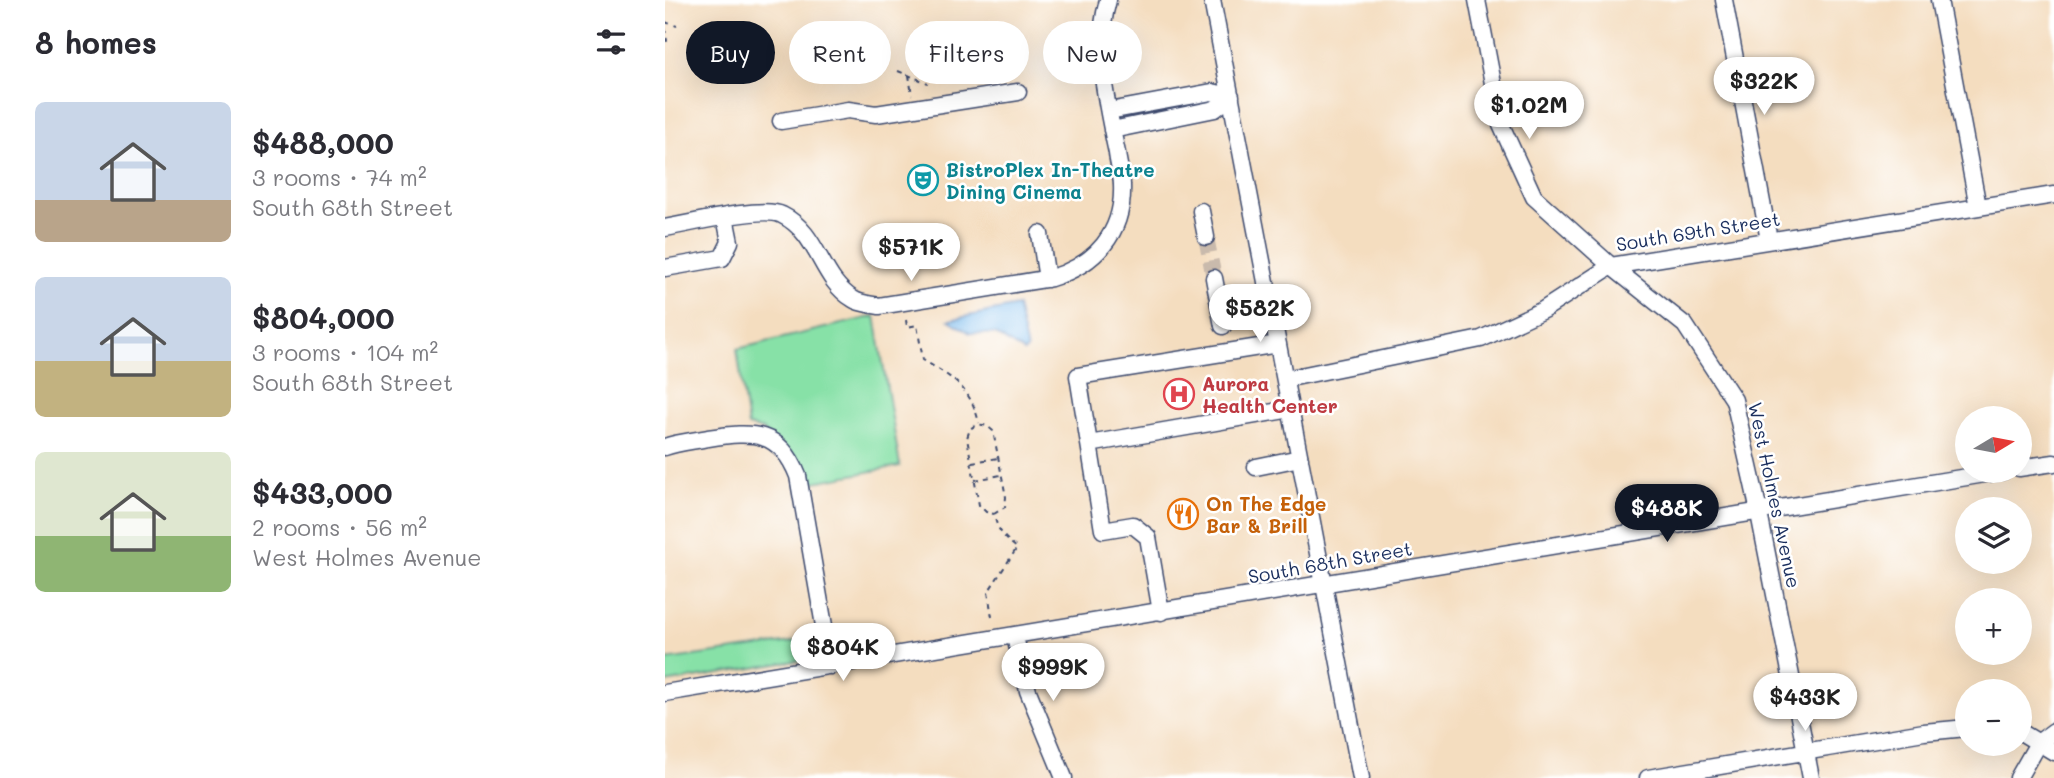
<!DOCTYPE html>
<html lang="en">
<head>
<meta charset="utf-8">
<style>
	:root { --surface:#fff; --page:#f7f7f7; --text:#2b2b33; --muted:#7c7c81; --accent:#111827 }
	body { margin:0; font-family:Mali,sans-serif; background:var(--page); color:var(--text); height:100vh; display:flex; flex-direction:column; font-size:26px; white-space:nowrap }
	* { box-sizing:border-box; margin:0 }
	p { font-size:23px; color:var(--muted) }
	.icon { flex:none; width:38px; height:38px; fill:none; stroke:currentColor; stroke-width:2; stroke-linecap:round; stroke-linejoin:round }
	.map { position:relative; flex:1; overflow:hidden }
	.sheet { display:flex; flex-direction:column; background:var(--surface); width:665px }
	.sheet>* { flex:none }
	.top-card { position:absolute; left:21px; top:21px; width:665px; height:63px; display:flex; gap:14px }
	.needle { width:46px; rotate:80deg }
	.buttons { position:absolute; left:1290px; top:406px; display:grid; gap:14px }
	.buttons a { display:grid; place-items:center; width:77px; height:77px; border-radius:50%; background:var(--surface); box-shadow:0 7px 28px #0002; font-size:35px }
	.price { position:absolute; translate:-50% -60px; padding:0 16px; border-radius:24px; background:#fff; color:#222; font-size:23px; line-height:46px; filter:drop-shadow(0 2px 4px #0008) }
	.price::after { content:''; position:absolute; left:50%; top:42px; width:21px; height:16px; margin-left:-10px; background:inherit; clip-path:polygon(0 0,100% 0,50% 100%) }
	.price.on { background:var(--accent); color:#fff }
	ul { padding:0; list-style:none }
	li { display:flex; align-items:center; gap:21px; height:175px; padding:0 35px }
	li span { display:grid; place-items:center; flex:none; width:196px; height:140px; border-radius:10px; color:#555 }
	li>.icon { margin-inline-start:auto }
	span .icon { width:84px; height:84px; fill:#fffc; stroke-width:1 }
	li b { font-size:30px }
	h2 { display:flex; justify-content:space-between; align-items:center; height:84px; padding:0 35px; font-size:30px }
	.chip { padding:0 24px; border-radius:32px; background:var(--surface); box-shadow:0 7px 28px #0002; font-size:24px; line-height:63px }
	.chip.on { background:var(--accent); color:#fff }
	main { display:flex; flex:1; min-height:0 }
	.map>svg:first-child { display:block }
	.green { fill:#87e1a7; stroke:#518882; stroke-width:2 }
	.water { fill:#76b8eb; stroke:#4874a4; stroke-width:2 }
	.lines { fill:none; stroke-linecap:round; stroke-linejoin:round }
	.minor-tunnel { stroke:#c9baac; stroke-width:16; stroke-dasharray:16 8; stroke-linecap:butt }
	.minor-casing { stroke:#3c496d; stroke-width:19 }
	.path { stroke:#3c496d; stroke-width:2; stroke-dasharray:5 5; stroke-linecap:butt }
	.minor { stroke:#fff; stroke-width:16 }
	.labels { text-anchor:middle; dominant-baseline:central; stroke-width:5; stroke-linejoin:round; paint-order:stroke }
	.culture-label { font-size:19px; font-weight:bold; fill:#0d838f; stroke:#fff; text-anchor:start }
	.street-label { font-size:19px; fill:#1b2f5e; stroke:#fff }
	.health-label { font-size:19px; font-weight:bold; fill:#be3a42; stroke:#fff; text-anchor:start }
	.food-label { font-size:19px; font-weight:bold; fill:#c56008; stroke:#fff; text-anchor:start }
</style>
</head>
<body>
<main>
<section class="sheet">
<h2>8 homes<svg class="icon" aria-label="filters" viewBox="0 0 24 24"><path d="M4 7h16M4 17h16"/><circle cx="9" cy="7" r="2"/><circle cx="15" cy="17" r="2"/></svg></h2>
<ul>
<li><span style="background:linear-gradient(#c9d6e8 70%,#b9a48a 0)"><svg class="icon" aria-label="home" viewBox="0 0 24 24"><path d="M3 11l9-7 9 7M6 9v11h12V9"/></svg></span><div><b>$488,000</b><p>3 rooms · 74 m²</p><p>South 68th Street</p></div></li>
<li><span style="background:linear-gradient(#c9d6e8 60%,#c2b280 0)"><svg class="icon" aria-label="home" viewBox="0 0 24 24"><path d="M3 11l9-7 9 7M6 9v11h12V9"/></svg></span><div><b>$804,000</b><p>3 rooms · 104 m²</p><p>South 68th Street</p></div></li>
<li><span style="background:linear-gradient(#dfe7d0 60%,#8fb573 0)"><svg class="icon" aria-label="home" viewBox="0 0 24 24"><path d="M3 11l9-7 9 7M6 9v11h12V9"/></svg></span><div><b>$433,000</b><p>2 rooms · 56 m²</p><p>West Holmes Avenue</p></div></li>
</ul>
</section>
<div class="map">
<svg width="1389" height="778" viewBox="0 0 1389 778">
	<rect width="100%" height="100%" fill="#fff"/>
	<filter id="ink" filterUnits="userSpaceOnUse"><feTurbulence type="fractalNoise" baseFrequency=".0143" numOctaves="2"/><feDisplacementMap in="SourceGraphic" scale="14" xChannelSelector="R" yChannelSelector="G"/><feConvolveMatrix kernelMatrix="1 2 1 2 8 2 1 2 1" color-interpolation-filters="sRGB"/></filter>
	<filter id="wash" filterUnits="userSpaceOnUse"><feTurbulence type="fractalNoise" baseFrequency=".00686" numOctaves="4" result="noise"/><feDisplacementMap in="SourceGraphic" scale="28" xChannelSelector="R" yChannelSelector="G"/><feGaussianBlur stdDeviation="1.57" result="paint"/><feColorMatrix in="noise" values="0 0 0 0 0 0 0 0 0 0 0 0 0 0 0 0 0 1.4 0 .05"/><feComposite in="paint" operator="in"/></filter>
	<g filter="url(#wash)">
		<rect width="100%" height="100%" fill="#f4ddbf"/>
		<path class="green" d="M210 316 235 466 139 484 98 430 83 426 72 349Z
			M155 638C156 649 153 655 142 659L0 683V660Z"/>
		<path class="water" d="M352 306 362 350 359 352 330 334 305 333 284 320Z"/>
	</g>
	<g filter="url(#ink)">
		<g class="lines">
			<path class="minor-tunnel" d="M541 237 549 278"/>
			<g class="minor-casing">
				<path id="minor" d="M547 0 696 778
					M812 0 836 125 869 197 946 266 1020 325 1069 400 1090 493 1146 778
					M1059 0 1104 240
					M1274 0 1313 207
					M444 111 547 92 566 96
					M116 121 183 110 211 114 353 92
					M447 130 550 109 566 96
					M536 211 541 237
					M0 228C23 224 98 205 117 215 154 233 155 279 188 299 195 304 206 304 214 306L386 278C430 265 459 233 457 185 457 175 453 163 452 153 446 125 440 97 437 69 435 46 437 22 443 0
					M375 234 382 279
					M0 268 57 258 65 242 60 217
					M549 278 558 326
					M620 379 816 339 878 310 946 266 1389 195
					M424 444 626 409
					M0 447C13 442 29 441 43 438 88 431 115 430 133 476L166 666
					M591 467 635 458
					M1354 468 1389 463
					M496 612 483 537 468 525 438 530 413 376 613 344
					M350 637 363 691 399 778
					M0 693C446 622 891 542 1338 471
					M1354 731 1389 752
					M983 778 1259 732 1302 728
					M1353 778 1373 743 1389 731"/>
			</g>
			<path class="path" d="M0 22 12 26
				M0 28 2 41 0 40
				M233 71 263 83
				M244 75 247 95
				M241 320 242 327 252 325 258 360C288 378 306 388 314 423
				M307 462 333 458
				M310 480 336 475
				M327 617 323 592 352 548C339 538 332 530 329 514L340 507 341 497 328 431C321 424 314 422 305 429L302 438 314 505 321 512 329 514"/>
			<use href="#minor" class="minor"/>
		</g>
	</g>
	<defs>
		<g id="theatre-ring" transform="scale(1.575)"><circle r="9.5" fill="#fff" stroke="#0f9aa8" stroke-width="1.5"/><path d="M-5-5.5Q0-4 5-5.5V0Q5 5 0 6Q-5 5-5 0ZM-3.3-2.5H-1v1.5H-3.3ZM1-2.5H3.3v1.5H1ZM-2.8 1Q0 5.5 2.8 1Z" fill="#0f9aa8"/></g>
		<g id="hospital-ring" transform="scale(1.575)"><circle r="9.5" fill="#fff" stroke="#e0444e" stroke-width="1.5"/><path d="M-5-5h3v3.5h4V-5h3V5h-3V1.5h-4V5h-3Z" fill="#e0444e"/></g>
		<g id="restaurant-ring" transform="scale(1.575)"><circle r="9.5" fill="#fff" stroke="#e8710a" stroke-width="1.5"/><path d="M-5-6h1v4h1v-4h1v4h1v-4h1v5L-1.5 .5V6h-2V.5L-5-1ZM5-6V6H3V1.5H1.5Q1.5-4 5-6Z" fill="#e8710a"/></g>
	</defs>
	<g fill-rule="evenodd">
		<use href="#theatre-ring" x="258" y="180"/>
		<use href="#hospital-ring" x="514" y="394"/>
		<use href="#restaurant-ring" x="518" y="514"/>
	</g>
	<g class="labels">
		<g class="culture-label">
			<text x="281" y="169">BistroPlex In-Theatre<tspan x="281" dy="22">Dining Cinema</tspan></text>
		</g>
		<g class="street-label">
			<text transform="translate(1033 231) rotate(-9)">South 69th Street</text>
			<text transform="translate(1110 495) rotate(78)">West Holmes Avenue</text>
			<text transform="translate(665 562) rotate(-10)">South 68th Street</text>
		</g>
		<g class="health-label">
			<text x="537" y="383">Aurora<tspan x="537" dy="22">Health Center</tspan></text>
		</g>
		<g class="food-label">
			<text x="541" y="503">On The Edge<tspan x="541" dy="22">Bar &amp; Brill</tspan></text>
		</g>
	</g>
</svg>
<div class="buttons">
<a><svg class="needle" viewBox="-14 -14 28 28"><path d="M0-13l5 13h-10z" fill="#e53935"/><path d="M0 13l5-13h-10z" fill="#7c7c81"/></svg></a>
<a><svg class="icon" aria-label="layers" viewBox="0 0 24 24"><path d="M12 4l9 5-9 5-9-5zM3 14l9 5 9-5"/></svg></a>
<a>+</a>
<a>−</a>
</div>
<b class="price" style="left:1099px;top:117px">$322K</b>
<b class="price" style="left:864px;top:141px">$1.02M</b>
<b class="price" style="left:246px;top:283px">$571K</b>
<b class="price" style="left:595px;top:344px">$582K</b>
<b class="price on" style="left:1002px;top:544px">$488K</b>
<b class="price" style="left:178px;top:683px">$804K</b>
<b class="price" style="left:388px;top:703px">$999K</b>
<b class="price" style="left:1140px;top:733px">$433K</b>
<div class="top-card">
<a class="chip on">Buy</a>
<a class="chip">Rent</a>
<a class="chip">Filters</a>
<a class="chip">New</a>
</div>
</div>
</main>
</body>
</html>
